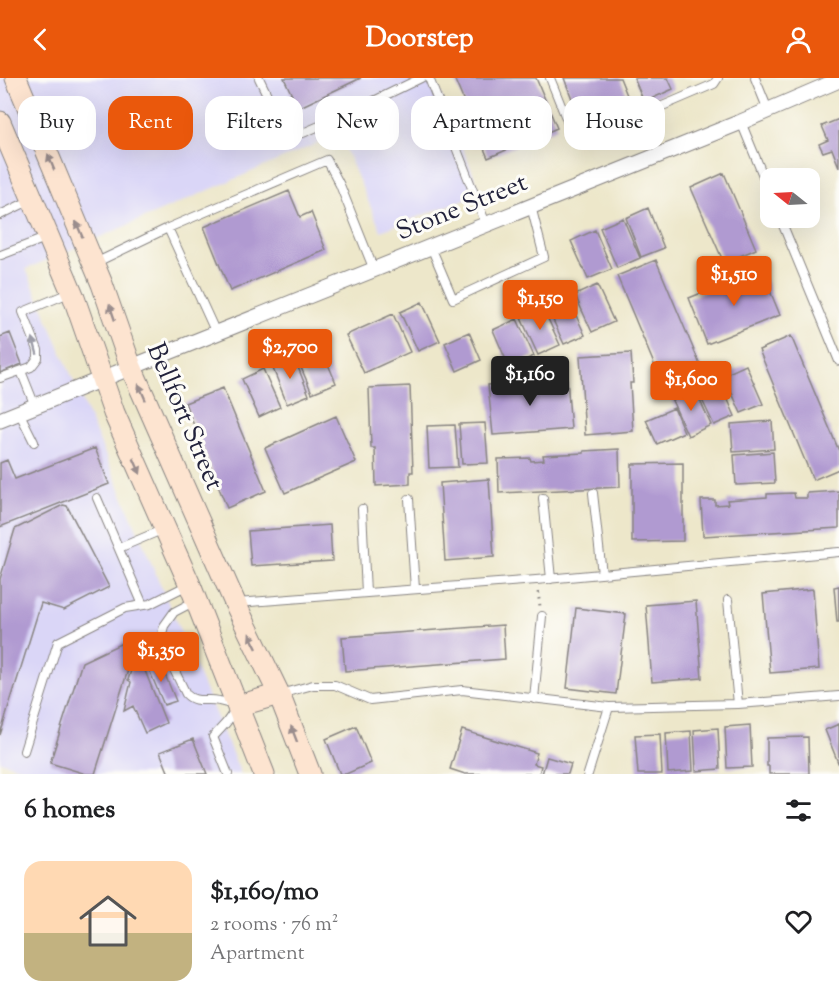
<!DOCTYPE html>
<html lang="en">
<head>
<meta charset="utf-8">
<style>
	:root { --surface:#fff; --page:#f6f6f6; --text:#202124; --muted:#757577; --accent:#ea580c }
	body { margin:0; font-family:"Sorts Mill Goudy",serif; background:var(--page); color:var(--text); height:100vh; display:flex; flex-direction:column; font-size:22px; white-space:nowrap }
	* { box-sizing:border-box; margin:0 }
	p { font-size:20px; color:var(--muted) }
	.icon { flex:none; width:33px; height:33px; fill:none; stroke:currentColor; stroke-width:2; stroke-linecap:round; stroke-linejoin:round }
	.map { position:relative; height:696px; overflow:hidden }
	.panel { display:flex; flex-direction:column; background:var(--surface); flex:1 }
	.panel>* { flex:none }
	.top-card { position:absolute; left:18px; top:18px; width:804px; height:54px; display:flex; gap:12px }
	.needle { width:39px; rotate:288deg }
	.controls { position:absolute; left:760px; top:90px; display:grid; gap:12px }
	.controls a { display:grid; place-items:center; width:60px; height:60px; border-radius:12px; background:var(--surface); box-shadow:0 6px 24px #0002; font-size:30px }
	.price { position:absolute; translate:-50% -51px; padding:0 14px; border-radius:6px; background:var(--accent); color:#fff; font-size:20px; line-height:39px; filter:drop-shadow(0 2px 3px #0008) }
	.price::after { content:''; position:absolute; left:50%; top:36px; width:18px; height:14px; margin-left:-9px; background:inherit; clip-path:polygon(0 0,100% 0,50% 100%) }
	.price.on { background:#222; color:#fff }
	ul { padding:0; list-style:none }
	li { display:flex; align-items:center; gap:18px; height:150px; padding:0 24px }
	li span { display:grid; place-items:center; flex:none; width:168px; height:120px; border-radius:18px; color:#555 }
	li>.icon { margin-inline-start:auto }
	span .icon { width:72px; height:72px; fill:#fffc; stroke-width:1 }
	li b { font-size:26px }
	h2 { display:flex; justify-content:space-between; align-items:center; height:72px; padding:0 24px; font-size:26px }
	.tag { padding:0 21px; border-radius:18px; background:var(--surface); box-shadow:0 6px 24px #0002; font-size:21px; line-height:54px }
	.tag.on { background:var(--accent); color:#fff }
	header { display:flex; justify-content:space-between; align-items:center; height:78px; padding:0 24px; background:var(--accent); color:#fff; font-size:27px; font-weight:700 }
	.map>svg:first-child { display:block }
	.built { fill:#dad6f7 }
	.building { fill:#b09ad1 }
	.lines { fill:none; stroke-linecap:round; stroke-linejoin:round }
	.service-casing { stroke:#888482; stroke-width:10 }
	.minor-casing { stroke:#888482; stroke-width:17 }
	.secondary-casing { stroke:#888482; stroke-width:23 }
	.path { stroke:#888482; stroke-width:3; stroke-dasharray:1.5 4.5; stroke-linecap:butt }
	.service { stroke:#fff; stroke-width:8 }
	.minor { stroke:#fff; stroke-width:15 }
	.secondary { stroke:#fde4d0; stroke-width:21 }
	.oneway { fill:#9a8d8d }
	.oneway2 { fill:#9c9ca7 }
	.labels { text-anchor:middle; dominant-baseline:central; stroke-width:6; stroke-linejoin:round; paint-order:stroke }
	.street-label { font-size:26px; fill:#22223b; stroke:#fdfcf7 }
</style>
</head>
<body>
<header><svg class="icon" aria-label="back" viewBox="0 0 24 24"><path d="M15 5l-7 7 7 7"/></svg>Doorstep<svg class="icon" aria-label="person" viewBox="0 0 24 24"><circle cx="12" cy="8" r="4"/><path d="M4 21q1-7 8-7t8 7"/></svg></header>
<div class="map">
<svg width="839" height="696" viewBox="0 0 839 696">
	<rect width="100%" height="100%" fill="#fdfcf7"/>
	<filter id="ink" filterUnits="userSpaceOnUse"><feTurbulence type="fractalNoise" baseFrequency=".0167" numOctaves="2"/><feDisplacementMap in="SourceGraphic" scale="12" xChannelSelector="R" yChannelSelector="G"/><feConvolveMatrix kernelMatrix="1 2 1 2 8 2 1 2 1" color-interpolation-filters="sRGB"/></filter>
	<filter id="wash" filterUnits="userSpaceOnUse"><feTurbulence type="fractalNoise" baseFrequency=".008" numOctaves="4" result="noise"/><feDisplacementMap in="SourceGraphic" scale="24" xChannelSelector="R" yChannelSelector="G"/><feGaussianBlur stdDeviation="1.35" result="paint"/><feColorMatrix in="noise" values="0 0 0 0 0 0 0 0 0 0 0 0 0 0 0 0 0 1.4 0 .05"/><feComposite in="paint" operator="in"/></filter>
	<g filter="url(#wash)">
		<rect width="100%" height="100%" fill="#ede7ca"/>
		<path class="built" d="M0 0H434L481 115 381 153 339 56 26 191 241 696H39L0 683Z"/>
		<g id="blocks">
			<path class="building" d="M284 0H361L298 30Z
				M454 0H536L557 50 488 80Z
				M564 0H620L633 32 584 52Z
				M634 0H668L673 11 644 24Z
				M839 41V89L832 71 823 74 819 66 828 62 822 48Z
				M724 95 756 171 724 185 691 110Z
				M289 113 300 139 311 134 326 172 230 213 204 149Z
				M648 130 664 170 641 179 626 140Z
				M623 140 640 180 617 190 600 150Z
				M595 152 612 191 588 201 571 163Z
				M656 182 701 289 662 305 617 198Z
				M761 191 780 237 707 266 689 220Z
				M597 207 614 244 592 254 575 217Z
				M568 220 585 257 564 266 547 229Z
				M422 224 440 263 418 273 400 234Z
				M543 230 560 267 538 277 521 240Z
				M393 236 410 274 364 295 346 257Z
				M517 241 534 278 509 289 493 252Z
				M469 254 481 282 457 293 445 265Z
				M10 255 22 286 0 295V259Z
				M791 258 839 373V391L813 402 759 272Z
				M320 267 336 305 312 315 296 278Z
				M631 275 633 305H630L633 353 585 357 580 278Z
				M294 279 309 317 287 326 272 288Z
				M746 287 763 326 741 335 724 297Z
				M263 291 280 329 259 339 242 301Z
				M718 299 735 338 714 347 696 309Z
				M567 301 571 351 493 357 488 307Z
				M410 308 413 394H410V406L376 408 375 370H371L369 310Z
				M694 309 711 347 688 358 671 320Z
				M223 310 266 413 227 430 185 325Z
				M674 330 684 354 657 366 646 342Z
				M336 338 356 384 285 415 265 370Z
				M772 343 774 371 733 374 731 346Z
				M485 345 488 385 462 386 459 346Z
				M455 347 458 389 429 390 427 348Z
				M95 370 109 406 0 449V385L7 382 15 401Z
				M619 371 620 409 499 415 498 381 530 380 531 383 544 382 543 377 584 375V373Z
				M773 374 775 405 736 407 734 377Z
				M683 385V463L632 464V386Z
				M489 401 494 479 445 483 440 405Z
				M839 413V450L703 458 701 422H715V427L728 426 727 422 767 419V416L794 415 795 420H807V415Z
				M63 427 67 428 109 509 64 532 41 525 0 657V501L15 451Z
				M330 447 332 483 251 488 248 453Z
				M839 508V544H837L834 509Z
				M813 511 819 591 770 595 763 516Z
				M696 523 702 600 652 604 646 527Z
				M576 530 626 536 616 616 567 610Z
				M503 547 505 581 345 593 342 559Z
				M122 565 135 570 95 696H86L50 685 82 584Z
				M159 582 176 623 164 627 147 587Z
				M141 583 166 645 145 655 133 628 124 633 131 604 128 602 133 586Z
				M839 646V687L825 652Z
				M750 647 752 689 727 690 725 649Z
				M356 648 371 685 346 696H340L326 661Z
				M718 650 720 691 696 693 694 652Z
				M462 652 537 675 534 686 541 688 539 696H465L450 691Z
				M691 653 693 693 668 695 666 655Z
				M660 656 662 696H638L635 657Z
				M808 659 809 696H769V688H767V660Z
				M193 661 207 696H169L160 674Z
				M547 679 571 686 568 696H542Z"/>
		</g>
	</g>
	<g filter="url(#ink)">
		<use href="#blocks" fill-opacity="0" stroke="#888482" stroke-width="1.5"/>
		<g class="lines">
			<g class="service-casing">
				<path id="service" d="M259 0 282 48 303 55 347 36 421 0
					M429 0 486 146
					M550 0 576 65 714 6 718 0
					M755 0 768 32
					M741 44 771 117
					M0 137 31 122
					M780 140 839 283
					M168 150 327 82 340 107 374 192
					M431 169 453 221 544 179 531 128
					M1 177 48 159
					M95 185 168 150 216 255
					M21 293 35 328
					M0 300 31 289 38 280V272L23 234 69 215
					M19 334 34 364
					M593 415 602 496
					M97 420 143 527
					M543 420 551 501
					M409 421 415 511
					M362 431 366 515
					M119 470 164 451
					M728 522 738 626
					M195 523 174 534 164 548 162 556 161 565 186 616C195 626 207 620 219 623 225 624 231 627 238 628L226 645 213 659 228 696
					M237 525 536 502 839 474
					M280 616 313 607H335L370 622 462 612 609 629 738 626 839 618
					M534 621 542 538
					M24 673 58 564 125 530 150 526 188 507
					M588 696 609 629"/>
			</g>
			<g class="minor-casing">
				<path id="minor" d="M0 342 741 44 839 2"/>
			</g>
			<g class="secondary-casing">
				<path id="secondary" d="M16 0 102 206 131 289 235 525 279 616 310 696
					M0 44 73 217 114 335 190 507 264 696
					M238 628 279 616"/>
			</g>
			<path class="path" d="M538 514 540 528"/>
			<use href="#service" class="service"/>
			<use href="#minor" class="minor"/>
			<use href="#secondary" class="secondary"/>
		</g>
		<defs><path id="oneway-solid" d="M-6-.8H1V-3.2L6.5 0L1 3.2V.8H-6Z" transform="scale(1.5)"/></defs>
		<g class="oneway">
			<use href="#oneway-solid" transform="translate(51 84) rotate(-112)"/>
			<use href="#oneway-solid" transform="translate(79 151) rotate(-113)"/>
			<use href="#oneway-solid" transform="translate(112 234) rotate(-109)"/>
			<use href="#oneway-solid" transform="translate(142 314) rotate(-114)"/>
			<use href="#oneway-solid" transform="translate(137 388) rotate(66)"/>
			<use href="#oneway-solid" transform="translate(253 563) rotate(-116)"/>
			<use href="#oneway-solid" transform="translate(294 656) rotate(-111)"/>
		</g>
		<use class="oneway2" href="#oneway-solid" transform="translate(35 268) rotate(-105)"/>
	</g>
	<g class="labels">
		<g class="street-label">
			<text transform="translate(462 130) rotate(-22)">Stone Street</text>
			<text transform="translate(184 339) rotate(67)">Bellfort Street</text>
		</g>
	</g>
</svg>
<div class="controls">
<a><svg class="needle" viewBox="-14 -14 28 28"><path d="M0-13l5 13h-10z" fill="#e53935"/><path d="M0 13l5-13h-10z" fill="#757577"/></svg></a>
</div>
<b class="price" style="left:734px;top:229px">$1,510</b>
<b class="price" style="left:540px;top:253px">$1,150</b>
<b class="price" style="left:290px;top:302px">$2,700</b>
<b class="price on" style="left:530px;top:329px">$1,160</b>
<b class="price" style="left:691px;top:334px">$1,600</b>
<b class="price" style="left:161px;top:605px">$1,350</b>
<div class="top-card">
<a class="tag">Buy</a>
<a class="tag on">Rent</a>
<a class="tag">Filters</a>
<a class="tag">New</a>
<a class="tag">Apartment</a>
<a class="tag">House</a>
</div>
</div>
<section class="panel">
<h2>6 homes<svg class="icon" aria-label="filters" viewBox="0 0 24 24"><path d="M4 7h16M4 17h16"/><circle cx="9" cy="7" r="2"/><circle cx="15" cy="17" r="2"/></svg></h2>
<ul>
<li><span style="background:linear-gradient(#ffd9b3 60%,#c2b280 0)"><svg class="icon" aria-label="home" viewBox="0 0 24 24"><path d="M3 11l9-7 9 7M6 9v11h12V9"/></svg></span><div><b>$1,160/mo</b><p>2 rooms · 76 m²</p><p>Apartment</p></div><svg class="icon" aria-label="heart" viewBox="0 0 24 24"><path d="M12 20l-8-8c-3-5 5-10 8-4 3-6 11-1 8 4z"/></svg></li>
</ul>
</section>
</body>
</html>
